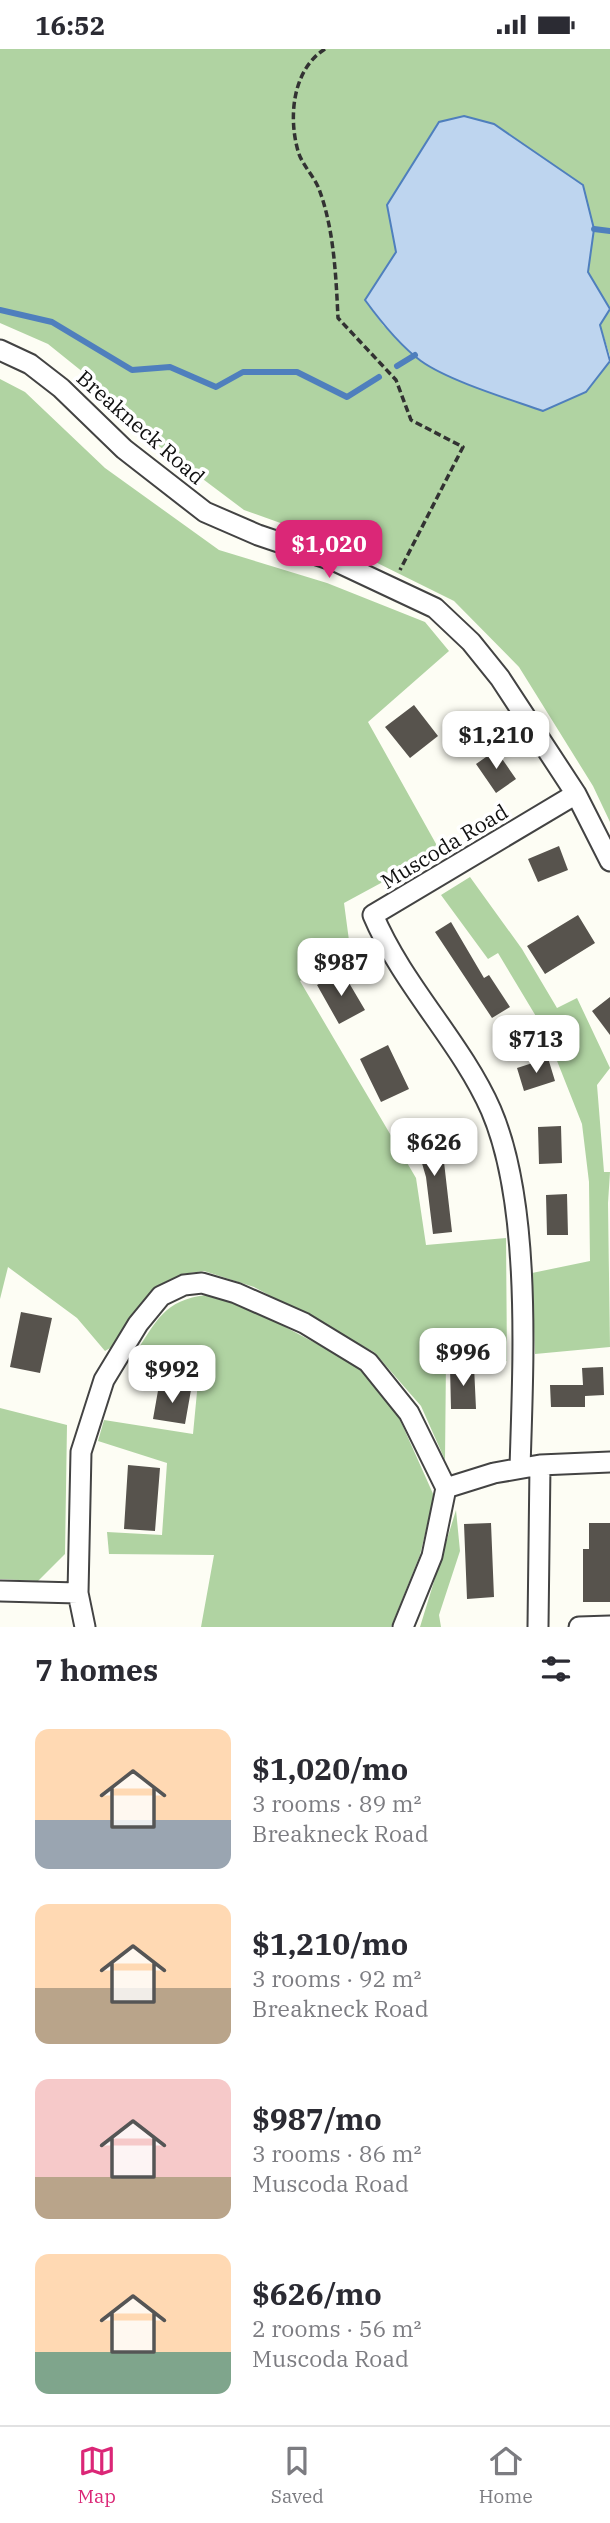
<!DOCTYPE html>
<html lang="en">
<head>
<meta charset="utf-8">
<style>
	:root { --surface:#fff; --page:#f2f2f3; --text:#2b2b33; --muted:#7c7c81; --line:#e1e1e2; --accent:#db2777 }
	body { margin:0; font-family:"IBM Plex Serif",serif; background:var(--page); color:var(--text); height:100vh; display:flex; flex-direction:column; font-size:26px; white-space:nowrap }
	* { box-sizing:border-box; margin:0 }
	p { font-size:23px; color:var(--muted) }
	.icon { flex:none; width:38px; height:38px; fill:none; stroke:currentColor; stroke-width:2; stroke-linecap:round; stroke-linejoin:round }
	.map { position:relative; height:1578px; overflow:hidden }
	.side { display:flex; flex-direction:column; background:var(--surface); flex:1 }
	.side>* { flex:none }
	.price { position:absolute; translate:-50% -60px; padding:0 16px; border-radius:14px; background:#fff; color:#222; font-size:23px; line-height:46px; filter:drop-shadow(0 2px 4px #0008) }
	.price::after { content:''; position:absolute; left:50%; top:42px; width:21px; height:16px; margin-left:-10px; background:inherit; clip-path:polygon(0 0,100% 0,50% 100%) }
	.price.selected { background:var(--accent); color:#fff }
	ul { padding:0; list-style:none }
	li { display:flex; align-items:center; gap:21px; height:175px; padding:0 35px }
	li span { display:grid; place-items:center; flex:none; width:196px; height:140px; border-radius:14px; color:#555 }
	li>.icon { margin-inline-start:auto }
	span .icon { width:84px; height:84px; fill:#fffc; stroke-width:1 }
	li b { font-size:30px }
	h2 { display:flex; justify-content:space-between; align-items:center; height:84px; padding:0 35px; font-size:30px }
	.status { display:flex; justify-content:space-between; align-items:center; height:49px; padding:0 35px; background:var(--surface); direction:ltr }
	.status svg { height:19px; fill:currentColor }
	.tabs { display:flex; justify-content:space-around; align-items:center; height:98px; border-top:2px solid var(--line); background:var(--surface); font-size:19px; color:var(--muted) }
	.tabs a { display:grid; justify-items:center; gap:4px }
	.tabs .selected { color:var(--accent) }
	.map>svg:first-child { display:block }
	.forest { fill:#b0d3a2 }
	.water { fill:#bed5ef; stroke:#4f7fbd; stroke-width:2 }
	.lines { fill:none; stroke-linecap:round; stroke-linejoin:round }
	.stream { stroke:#4f7fbd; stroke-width:6 }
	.building { fill:#57534d }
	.minor-casing { stroke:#434343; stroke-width:23 }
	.path { stroke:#323232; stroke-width:3.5; stroke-dasharray:7 3.5; stroke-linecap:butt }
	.minor { stroke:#fff; stroke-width:19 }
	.labels { text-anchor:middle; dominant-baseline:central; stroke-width:7; stroke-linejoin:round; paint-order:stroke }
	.street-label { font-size:21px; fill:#101010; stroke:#fff }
</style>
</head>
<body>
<div class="status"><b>16:52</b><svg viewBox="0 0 49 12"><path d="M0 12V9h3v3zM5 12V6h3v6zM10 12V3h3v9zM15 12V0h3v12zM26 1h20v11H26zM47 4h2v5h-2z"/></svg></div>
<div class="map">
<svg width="610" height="1578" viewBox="0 0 610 1578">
	<rect width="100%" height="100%" fill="#fdfdf4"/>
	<path class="forest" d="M0 0H610V260L588 223 594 180 387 156 396 203 365 251 383 276 422 312 586 343 610 312V773L593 737 519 618 454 552 339 495 244 461 147 388 89 328 48 295 0 274Z
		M610 261V307L600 276Z
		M0 330 25 343 105 419 219 501 327 534 425 573 449 602 368 673 440 802 344 854 350 899 300 932 416 1129 426 1196 506 1189 507 1312 446 1311 445 1411 421 1357 374 1303 254 1238 204 1222 182 1225 155 1238 117 1295 105 1302 77 1269 8 1218 0 1250Z
		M470 828 522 900 557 959 577 949 610 1019 597 1036 604 1123H610L608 1154 610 1298 535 1305 532 1224 590 1212 589 1133 582 1075 546 984 498 904 488 910 441 846Z
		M207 1246 248 1258 362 1319 397 1364 434 1447 420 1506 391 1578H201L214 1506 109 1505 107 1483 162 1486 167 1414 98 1392 104 1371 193 1385 199 1322 134 1306C157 1272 163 1251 207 1246Z
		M0 1359 67 1376 65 1505 38 1532 0 1530Z
		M456 1461 460 1502 439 1566 441 1578H420Z"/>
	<path class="water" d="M464 67 494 75 583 136 594 180 588 223 610 260 600 276 610 312 586 343 543 362C509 350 449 332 421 312 399 296 381 273 365 251L396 203 387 156 439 73Z"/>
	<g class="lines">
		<path class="stream" d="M594 180 610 182
			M0 261 52 273 132 321 170 318 216 338 243 323H297L347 348 379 328
			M397 317 415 306"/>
	</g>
	<path class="building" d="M414 656 438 687 410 709 385 678Z
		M496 701 516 730 496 744 476 715Z
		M559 797 568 821 538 833 528 810Z
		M578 866 595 894 545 925 527 897Z
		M451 873 484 929 489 926 510 958 492 969 435 883Z
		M342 922 365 961 339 975 317 936Z
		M610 948V986L592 962Z
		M388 996 409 1040 381 1053 360 1010Z
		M548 1009 555 1032 524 1042 517 1019Z
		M432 1074 444 1113 452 1183 433 1185 426 1128 412 1080Z
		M561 1077 562 1114 539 1115 538 1078Z
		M567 1145 568 1186H547L546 1146Z
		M21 1263 52 1269 40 1324 10 1318Z
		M474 1317 476 1360H451L450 1318Z
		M603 1318 604 1346 585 1347V1358H551L550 1336H583L582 1319Z
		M159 1336 191 1341 185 1375 153 1370Z
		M128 1416 160 1419 155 1482 124 1480Z
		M491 1474 494 1548 467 1550 464 1475Z
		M589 1474H610V1553H583V1500H589Z"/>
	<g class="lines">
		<g class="minor-casing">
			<path id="minor" d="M0 301 30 315 61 339 124 400 205 463 258 486 335 512 435 559 471 593 500 629 576 745 610 812
				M520 1419C523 1316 532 1156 491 1061 461 993 403 937 373 866L576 745
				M0 1542 78 1544
				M85 1578 78 1544 81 1403 104 1331 138 1275 161 1247 184 1236 202 1234 236 1244 304 1274 368 1313 409 1364 446 1439
				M403 1578 432 1507 446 1439 494 1424 540 1416 610 1413
				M538 1578 540 1416
				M579 1578 610 1577"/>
		</g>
		<path class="path" d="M325 0C293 20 288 67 298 102 302 116 314 127 319 140 334 180 336 227 338 269L396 331 411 371 463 398 400 521"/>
		<use href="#minor" class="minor"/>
	</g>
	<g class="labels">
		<g class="street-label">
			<text transform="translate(141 378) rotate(41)">Breakneck Road</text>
			<text transform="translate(444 797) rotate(-31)">Muscoda Road</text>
		</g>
	</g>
</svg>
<b class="price selected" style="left:329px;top:531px">$1,020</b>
<b class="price" style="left:496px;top:722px">$1,210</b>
<b class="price" style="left:341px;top:949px">$987</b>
<b class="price" style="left:536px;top:1026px">$713</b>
<b class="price" style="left:434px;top:1129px">$626</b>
<b class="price" style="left:463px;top:1339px">$996</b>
<b class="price" style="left:172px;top:1356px">$992</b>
</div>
<section class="side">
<h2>7 homes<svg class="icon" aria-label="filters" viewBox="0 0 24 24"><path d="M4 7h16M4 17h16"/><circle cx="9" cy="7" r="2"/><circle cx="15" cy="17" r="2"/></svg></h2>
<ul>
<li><span style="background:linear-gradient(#ffd9b3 65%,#9aa5b1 0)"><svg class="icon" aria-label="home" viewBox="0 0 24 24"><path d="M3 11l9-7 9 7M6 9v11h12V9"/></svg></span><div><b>$1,020/mo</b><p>3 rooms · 89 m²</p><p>Breakneck Road</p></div></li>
<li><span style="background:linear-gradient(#ffd9b3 60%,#b9a48a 0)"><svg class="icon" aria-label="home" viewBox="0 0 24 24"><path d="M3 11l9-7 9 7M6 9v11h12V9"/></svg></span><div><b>$1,210/mo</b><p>3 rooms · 92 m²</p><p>Breakneck Road</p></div></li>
<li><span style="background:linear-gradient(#f6c9c9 70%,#b9a48a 0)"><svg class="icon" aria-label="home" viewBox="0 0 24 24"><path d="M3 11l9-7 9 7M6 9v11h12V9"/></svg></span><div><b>$987/mo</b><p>3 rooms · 86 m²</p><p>Muscoda Road</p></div></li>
<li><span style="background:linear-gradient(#ffd9b3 70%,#7fa58c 0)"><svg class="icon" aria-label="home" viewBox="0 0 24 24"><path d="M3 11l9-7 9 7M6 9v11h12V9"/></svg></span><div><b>$626/mo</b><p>2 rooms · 56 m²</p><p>Muscoda Road</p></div></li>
</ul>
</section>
<nav class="tabs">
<a class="selected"><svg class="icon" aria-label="map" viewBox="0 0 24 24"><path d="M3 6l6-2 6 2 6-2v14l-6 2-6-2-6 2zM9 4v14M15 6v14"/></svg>Map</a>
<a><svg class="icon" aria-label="saved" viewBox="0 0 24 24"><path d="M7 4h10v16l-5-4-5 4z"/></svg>Saved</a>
<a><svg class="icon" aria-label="home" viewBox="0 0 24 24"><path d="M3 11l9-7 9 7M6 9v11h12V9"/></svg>Home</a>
</nav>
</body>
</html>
